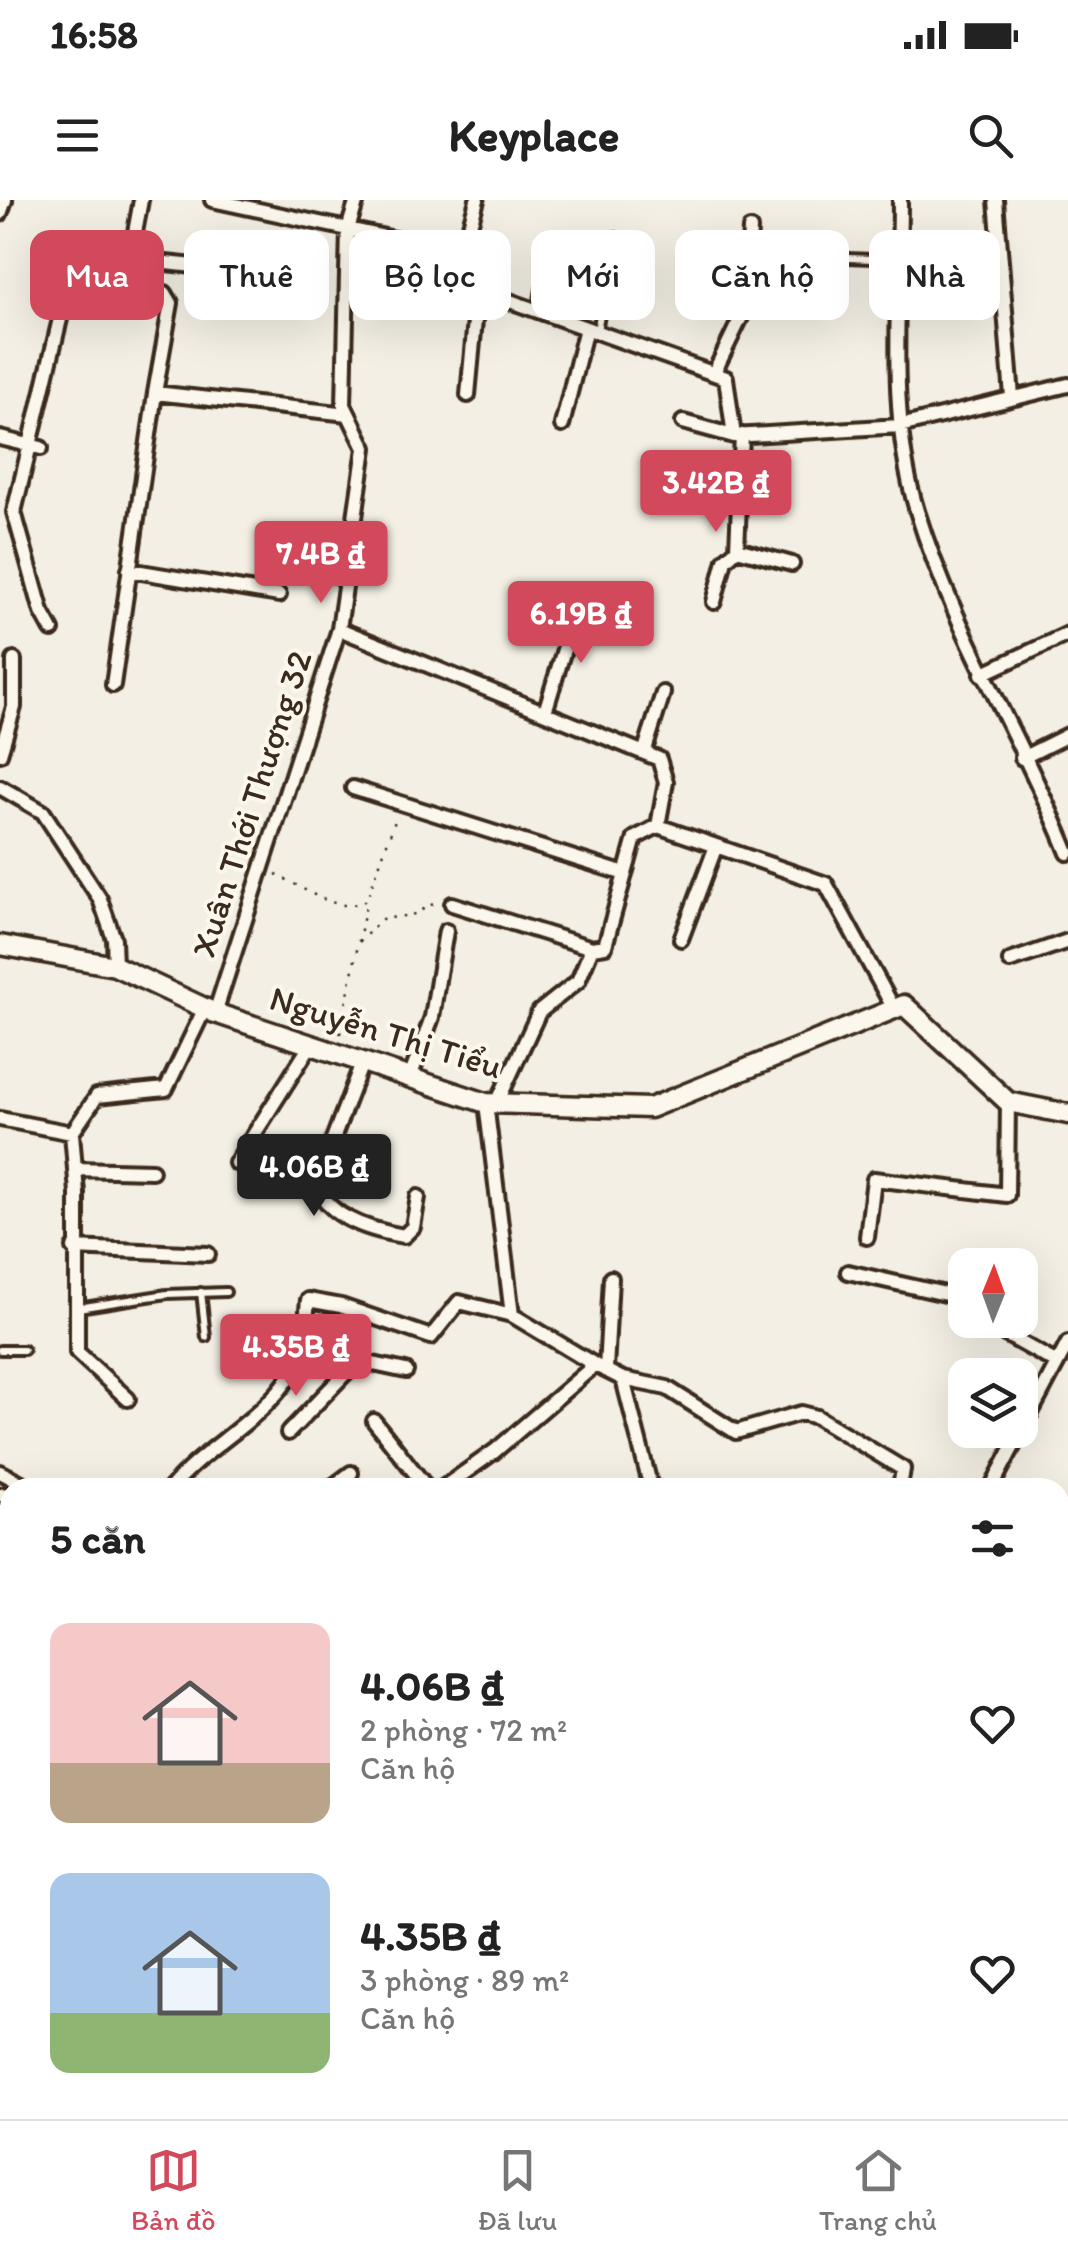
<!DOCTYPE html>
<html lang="vi">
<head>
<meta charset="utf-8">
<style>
	:root { --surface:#fff; --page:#f6f6f6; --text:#222; --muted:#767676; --line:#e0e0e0; --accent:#d1495b }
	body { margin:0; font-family:Itim,sans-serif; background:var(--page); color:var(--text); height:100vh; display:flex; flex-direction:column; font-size:38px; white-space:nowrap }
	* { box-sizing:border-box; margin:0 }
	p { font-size:32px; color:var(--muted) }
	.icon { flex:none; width:55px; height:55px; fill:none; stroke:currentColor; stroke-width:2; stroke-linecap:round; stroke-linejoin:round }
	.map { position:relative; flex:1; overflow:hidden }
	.details { position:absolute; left:0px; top:1278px; width:1070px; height:642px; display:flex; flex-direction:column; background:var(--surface); border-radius:30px 30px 0 0; box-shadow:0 10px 40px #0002 }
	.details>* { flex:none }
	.hud { position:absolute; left:30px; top:30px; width:1010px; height:90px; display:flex; gap:20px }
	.needle { width:65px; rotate:1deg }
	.fabs { position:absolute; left:948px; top:1048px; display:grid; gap:20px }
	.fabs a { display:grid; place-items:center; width:90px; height:90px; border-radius:20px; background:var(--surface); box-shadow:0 10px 40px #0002; font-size:50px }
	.price { position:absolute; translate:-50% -85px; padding:0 22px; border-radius:10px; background:var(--accent); color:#fff; font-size:32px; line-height:65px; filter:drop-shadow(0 2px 5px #0008) }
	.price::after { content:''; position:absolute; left:50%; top:60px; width:30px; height:22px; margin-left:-15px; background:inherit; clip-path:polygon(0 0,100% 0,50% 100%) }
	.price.on { background:#222; color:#fff }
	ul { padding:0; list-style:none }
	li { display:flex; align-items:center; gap:30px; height:250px; padding:0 50px }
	li span { display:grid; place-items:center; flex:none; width:280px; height:200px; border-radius:20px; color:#555 }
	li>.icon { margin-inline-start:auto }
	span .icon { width:120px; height:120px; fill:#fffc; stroke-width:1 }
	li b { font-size:42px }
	h2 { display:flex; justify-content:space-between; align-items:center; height:120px; padding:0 50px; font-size:42px }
	.chip { padding:0 35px; border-radius:20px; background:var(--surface); box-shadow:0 10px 40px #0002; font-size:35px; line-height:90px }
	.chip.on { background:var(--accent); color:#fff }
	.status { display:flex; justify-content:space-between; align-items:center; height:70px; padding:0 50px; background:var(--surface); direction:ltr }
	.status svg { height:28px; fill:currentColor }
	header { display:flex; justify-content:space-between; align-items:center; height:130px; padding:0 50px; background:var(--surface); font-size:45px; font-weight:700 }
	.dock { display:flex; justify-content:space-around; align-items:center; height:140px; border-top:2px solid var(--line); background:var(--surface); font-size:28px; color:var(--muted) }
	.dock a { display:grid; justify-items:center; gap:5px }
	.dock .on { color:var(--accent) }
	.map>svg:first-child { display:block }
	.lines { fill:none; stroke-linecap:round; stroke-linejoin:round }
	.service-casing { stroke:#3b2a1e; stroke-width:14 }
	.minor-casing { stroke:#3b2a1e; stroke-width:20 }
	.tertiary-casing { stroke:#3b2a1e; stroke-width:25 }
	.path { stroke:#3b2a1e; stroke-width:2.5; stroke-dasharray:2.5 8; stroke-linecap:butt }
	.service { stroke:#fbf7ec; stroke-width:6 }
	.minor { stroke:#fbf7ec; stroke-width:12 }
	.tertiary { stroke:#fbf7ec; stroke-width:18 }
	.labels { text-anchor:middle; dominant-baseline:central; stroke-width:8; stroke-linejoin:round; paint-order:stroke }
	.street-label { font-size:35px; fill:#3b2a1e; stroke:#fbf7ec }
</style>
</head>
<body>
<div class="status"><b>16:58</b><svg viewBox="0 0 49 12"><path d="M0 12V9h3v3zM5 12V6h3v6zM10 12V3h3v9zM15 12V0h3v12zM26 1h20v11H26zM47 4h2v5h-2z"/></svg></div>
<header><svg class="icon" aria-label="menu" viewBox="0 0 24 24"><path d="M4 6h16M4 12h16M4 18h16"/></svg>Keyplace<svg class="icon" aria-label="search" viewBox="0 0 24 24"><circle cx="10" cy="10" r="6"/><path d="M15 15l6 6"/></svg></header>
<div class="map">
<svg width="1068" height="1919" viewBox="0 0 1068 1919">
	<rect width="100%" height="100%" fill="#f3efe4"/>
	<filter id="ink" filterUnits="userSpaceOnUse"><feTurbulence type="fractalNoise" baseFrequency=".01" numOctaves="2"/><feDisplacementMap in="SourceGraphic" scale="20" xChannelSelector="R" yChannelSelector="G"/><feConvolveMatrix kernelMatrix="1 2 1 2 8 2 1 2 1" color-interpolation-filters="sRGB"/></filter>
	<g filter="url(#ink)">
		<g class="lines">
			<g class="service-casing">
				<path id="service" d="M821 57 899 60
					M597 130 616 37
					M201 1092 206 1137
					M78 1108 167 1094 226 1092
					M0 1150H24"/>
			</g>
			<g class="minor-casing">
				<path id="minor" d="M141 0 126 81 133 87 165 93 171 103 155 193
					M212 0 446 50 474 60 490 94 726 178 734 236 900 226 1068 185
					M900 0C900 101 887 213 917 311 954 432 1022 538 1068 653
					M996 0 1012 197
					M0 14 5 0
					M462 55 477 0
					M128 59 213 68
					M540 111 553 42
					M714 173 746 107 750 29
					M468 195 475 120 490 94
					M683 222 734 236
					M562 225 586 128
					M742 235 737 349 792 364
					M0 238 41 248
					M129 370 279 395
					M714 402 725 360 737 349
					M339 429 659 559 666 582 658 626 826 684 894 809
					M52 430 42 412 14 312 65 98
					M982 474 1068 434
					M113 485 155 193 348 214
					M545 512 577 407
					M644 553 663 493
					M0 554 14 507V460
					M1022 558 1068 535
					M0 587 43 612 100 699 114 739 115 766
					M353 588 625 674
					M452 704 592 748 578 781 539 812 497 903
					M681 739 716 646
					M592 748 605 746 635 638 658 626
					M1010 761 1068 741
					M215 813 339 429 365 248 344 205 348 29 357 0
					M362 863 320 973C311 1015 374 1031 404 1036L413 1027 418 997
					M410 878 432 817 446 731
					M486 903 512 1115 595 1165 623 1179 667 1188 736 1232 801 1213 817 1217 903 1269 900 1288
					M0 919 72 933 97 896 166 889 205 808
					M72 933 77 993V1152L128 1199
					M236 963 310 846
					M75 969 152 971
					M867 1037 874 979 1007 995 1008 902
					M74 1048 208 1054
					M848 1072 950 1095 965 1105
					M980 1120 1057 1163
					M303 1149 406 1171
					M606 1169 611 1078
					M623 1179 651 1288
					M374 1221 427 1288
					M288 1233 358 1160
					M0 1272 31 1288
					M171 1288C209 1241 286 1210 303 1147 307 1132 306 1115 308 1100L341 1106 431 1137 459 1102 512 1115
					M331 1288 351 1273
					M443 1288 495 1251 595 1165
					M991 1288 1068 1143
					M0 1295 10 1294
					M0 1337 10 1335
					M0 1446 10 1443
					M0 1508 10 1507
					M1060 1520 1068 1525
					M0 1739 10 1742
					M1060 1801 1068 1796
					M1060 1859 1068 1870
					M1060 1903 1068 1898
					M357 1910 360 1919
					M443 1910 445 1919
					M26 1919 29 1910
					M665 1919 670 1910
					M1038 1919 1050 1910"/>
			</g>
			<g class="tertiary-casing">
				<path id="tertiary" d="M0 745 115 766 215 813 486 903 650 908 904 805 1008 902 1068 914"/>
			</g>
			<path class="path" d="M276 674C303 687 341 718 367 699L396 618
				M359 742 382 719 412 715 437 702
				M340 834 367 700"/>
			<use href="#service" class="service"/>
			<use href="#minor" class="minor"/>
			<use href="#tertiary" class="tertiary"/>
		</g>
	</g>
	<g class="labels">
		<g class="street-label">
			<text transform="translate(251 604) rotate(-72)">Xuân Thới Thượng 32</text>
			<text transform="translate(386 832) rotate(17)">Nguyễn Thị Tiểu</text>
		</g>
	</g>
</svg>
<div class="fabs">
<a><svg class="needle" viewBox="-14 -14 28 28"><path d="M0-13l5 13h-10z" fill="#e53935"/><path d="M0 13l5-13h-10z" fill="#767676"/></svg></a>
<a><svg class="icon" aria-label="layers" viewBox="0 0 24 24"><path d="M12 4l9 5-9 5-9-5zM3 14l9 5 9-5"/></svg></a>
</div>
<b class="price" style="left:716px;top:335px">3.42B ₫</b>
<b class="price" style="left:321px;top:406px">7.4B ₫</b>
<b class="price" style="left:581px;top:466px">6.19B ₫</b>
<b class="price on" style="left:314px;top:1019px">4.06B ₫</b>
<b class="price" style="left:296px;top:1199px">4.35B ₫</b>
<div class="hud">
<a class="chip on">Mua</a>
<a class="chip">Thuê</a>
<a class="chip">Bộ lọc</a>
<a class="chip">Mới</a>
<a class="chip">Căn hộ</a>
<a class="chip">Nhà</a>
</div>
<section class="details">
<h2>5 căn<svg class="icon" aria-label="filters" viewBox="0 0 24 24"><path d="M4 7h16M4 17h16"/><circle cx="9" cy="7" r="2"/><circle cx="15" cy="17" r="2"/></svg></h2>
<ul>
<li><span style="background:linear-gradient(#f6c9c9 70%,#b9a48a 0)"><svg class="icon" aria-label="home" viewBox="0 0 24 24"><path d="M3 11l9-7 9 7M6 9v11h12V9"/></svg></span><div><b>4.06B ₫</b><p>2 phòng · 72 m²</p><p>Căn hộ</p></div><svg class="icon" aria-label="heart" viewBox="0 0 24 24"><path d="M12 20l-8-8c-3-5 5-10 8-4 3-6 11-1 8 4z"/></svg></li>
<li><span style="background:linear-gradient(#a9c7e8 70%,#8fb573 0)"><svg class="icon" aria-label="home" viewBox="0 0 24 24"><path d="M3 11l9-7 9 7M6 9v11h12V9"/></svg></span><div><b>4.35B ₫</b><p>3 phòng · 89 m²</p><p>Căn hộ</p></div><svg class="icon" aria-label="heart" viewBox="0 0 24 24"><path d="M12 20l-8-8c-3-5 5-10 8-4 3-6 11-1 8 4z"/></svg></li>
</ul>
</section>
</div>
<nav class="dock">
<a class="on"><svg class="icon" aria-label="map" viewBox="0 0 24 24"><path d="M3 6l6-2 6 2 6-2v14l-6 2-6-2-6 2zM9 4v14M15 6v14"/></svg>Bản đồ</a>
<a><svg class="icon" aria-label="saved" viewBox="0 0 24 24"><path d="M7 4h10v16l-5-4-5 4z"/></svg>Đã lưu</a>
<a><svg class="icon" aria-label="home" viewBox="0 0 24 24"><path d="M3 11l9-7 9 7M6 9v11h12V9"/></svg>Trang chủ</a>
</nav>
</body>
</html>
